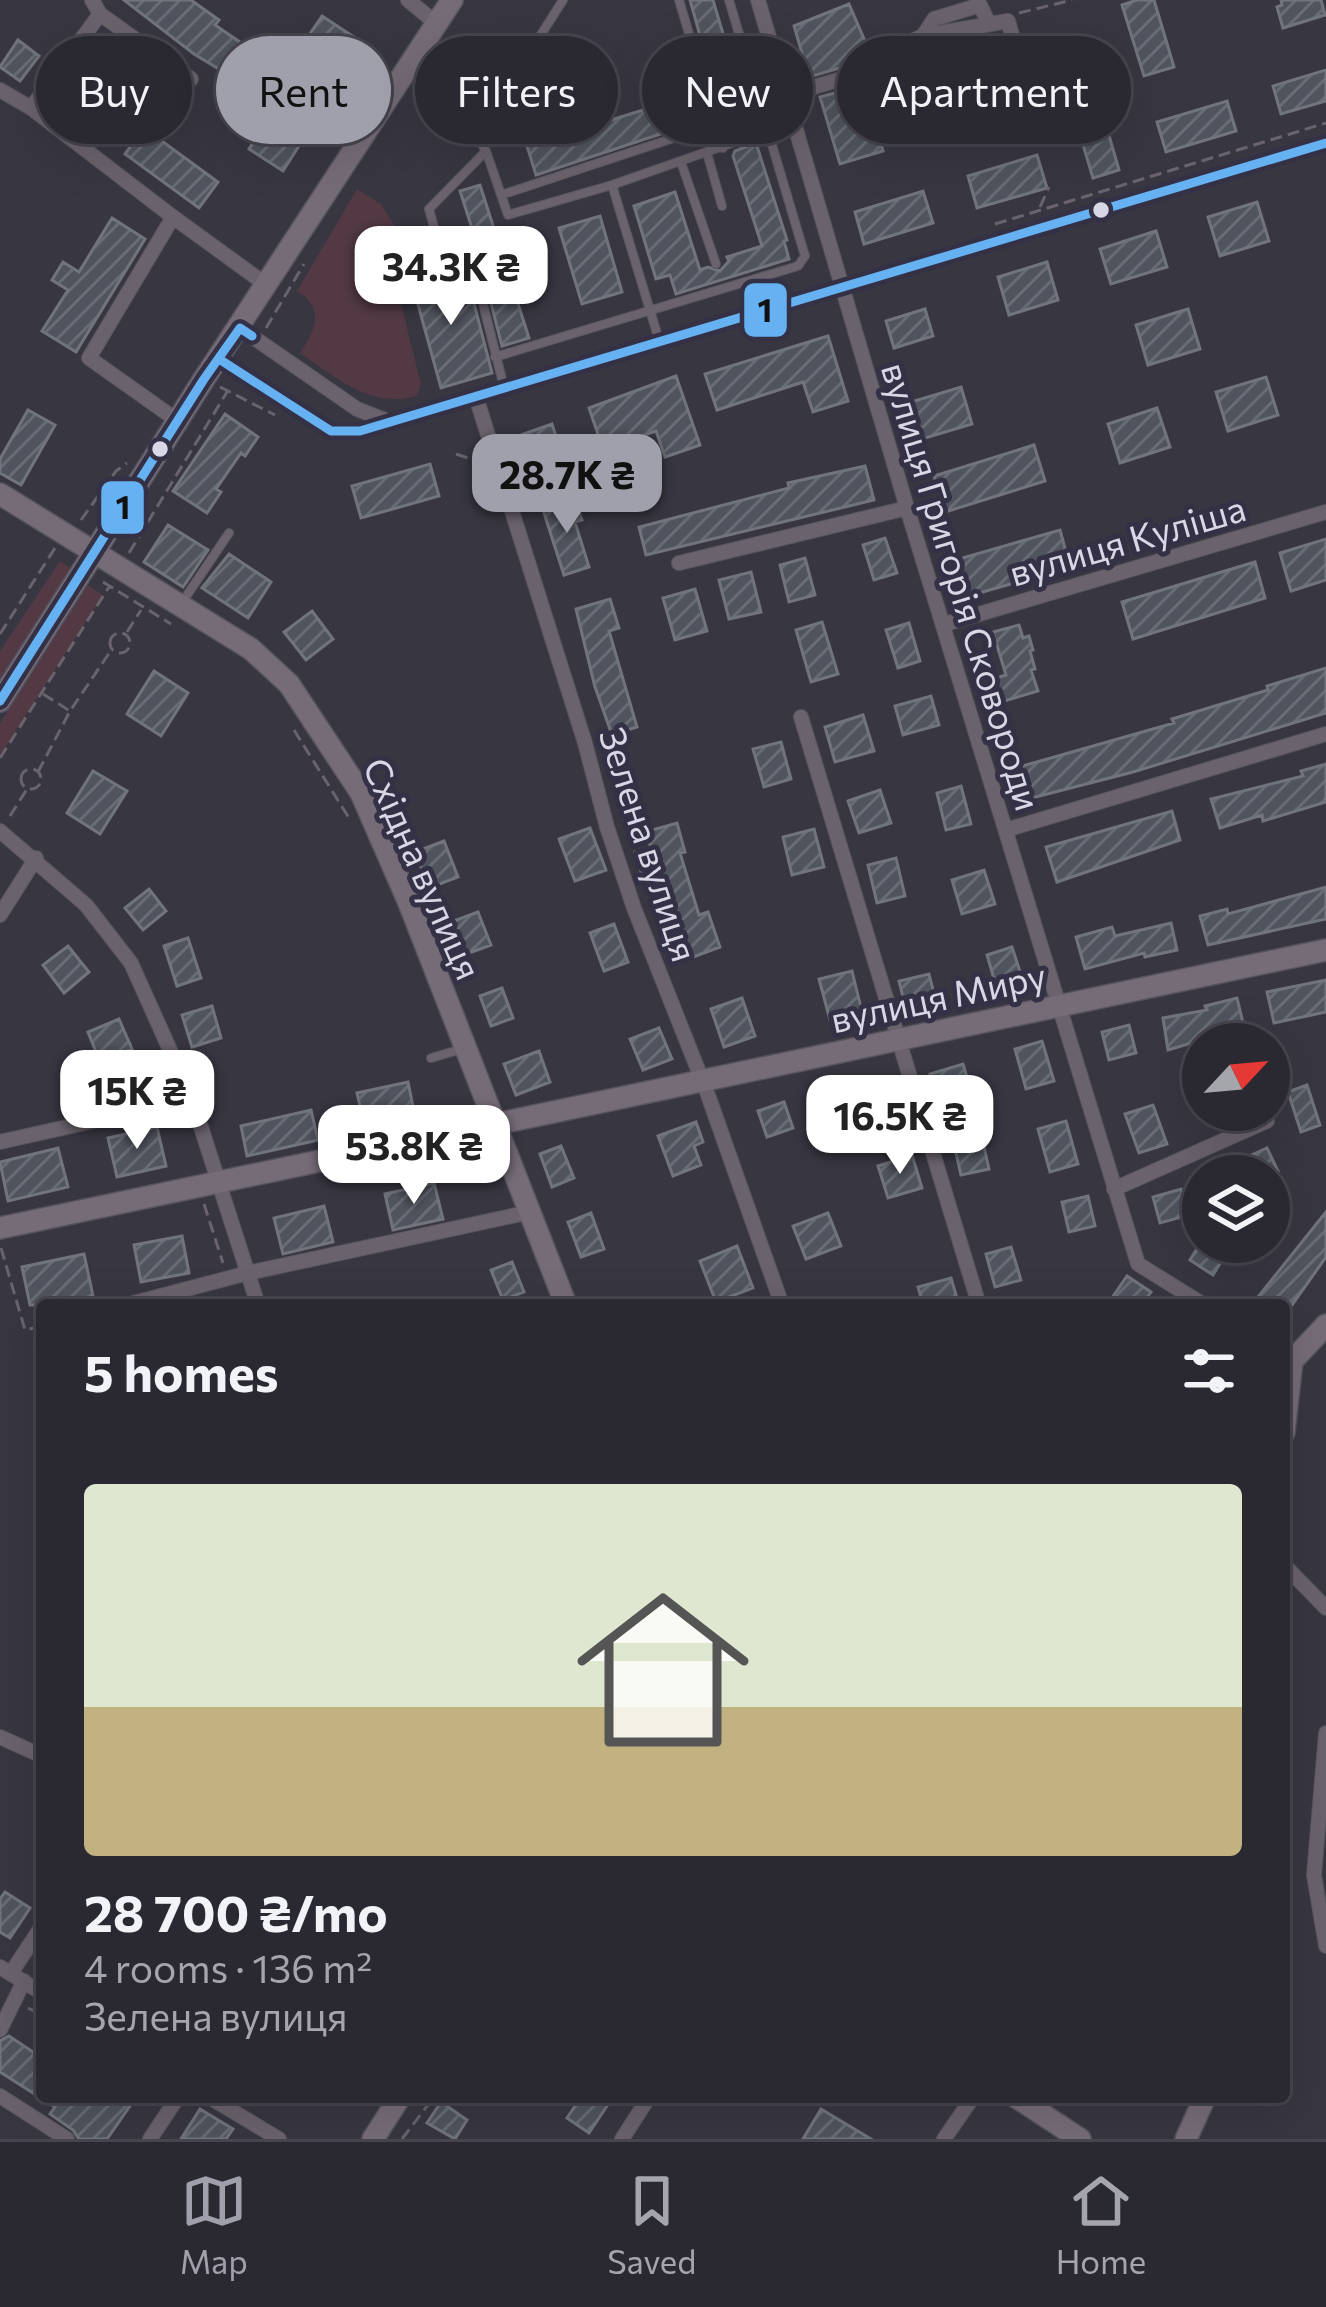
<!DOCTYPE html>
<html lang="en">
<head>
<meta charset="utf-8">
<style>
	:root { --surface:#2a2831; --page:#323039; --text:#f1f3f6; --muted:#a5a6ab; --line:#46444d; --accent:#a09fac }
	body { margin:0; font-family:Commissioner,sans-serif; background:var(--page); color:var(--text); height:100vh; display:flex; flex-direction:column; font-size:45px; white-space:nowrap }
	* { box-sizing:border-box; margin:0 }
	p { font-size:39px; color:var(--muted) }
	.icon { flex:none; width:66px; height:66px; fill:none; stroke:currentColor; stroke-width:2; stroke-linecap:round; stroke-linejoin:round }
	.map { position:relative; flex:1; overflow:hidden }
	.details { position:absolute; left:36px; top:1299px; width:1254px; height:804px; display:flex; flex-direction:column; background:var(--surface); border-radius:12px; box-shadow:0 12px 48px #0002,0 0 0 3px var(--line) }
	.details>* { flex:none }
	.guide { position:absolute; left:36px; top:36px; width:1254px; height:108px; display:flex; gap:24px }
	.needle { width:78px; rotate:64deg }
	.controls { position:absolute; left:1182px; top:1023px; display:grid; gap:24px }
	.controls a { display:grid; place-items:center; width:108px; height:108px; border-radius:50%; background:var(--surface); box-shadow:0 12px 48px #0002,0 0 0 3px var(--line); font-size:60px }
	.price { position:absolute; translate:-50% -102px; padding:0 27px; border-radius:24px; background:#fff; color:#222; font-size:39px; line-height:78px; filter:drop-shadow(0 3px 6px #0008) }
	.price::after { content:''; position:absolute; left:50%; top:72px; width:36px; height:27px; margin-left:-18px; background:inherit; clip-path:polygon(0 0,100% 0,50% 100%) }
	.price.current { background:var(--accent); color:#111 }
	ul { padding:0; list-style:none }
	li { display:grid; align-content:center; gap:24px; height:636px; padding:0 48px }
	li+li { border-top:3px solid var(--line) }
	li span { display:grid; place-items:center; height:372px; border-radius:12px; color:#555 }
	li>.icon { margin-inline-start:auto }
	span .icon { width:216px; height:216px; fill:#fffc; stroke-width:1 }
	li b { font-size:51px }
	h2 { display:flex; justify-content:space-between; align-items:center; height:144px; padding:0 48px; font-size:51px }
	.pill { padding:0 42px; border-radius:54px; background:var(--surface); box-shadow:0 12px 48px #0002,0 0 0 3px var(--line); font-size:42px; line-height:108px }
	.pill.current { background:var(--accent); color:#111 }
	.menu { display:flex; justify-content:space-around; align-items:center; height:168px; border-top:3px solid var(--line); background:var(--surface); font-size:33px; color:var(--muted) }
	.menu a { display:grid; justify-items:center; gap:6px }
	.menu .current { color:var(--accent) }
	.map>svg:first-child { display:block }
	.green { fill:#523944 }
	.building { fill:url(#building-hatch); stroke:#72747d; stroke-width:3 }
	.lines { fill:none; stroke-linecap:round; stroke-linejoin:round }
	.lane-casing { stroke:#56545e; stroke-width:10 }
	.street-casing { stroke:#56545e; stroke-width:16 }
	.secondary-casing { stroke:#56545e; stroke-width:24 }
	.path { stroke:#68636c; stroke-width:3; stroke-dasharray:12 6; stroke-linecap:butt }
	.lane { stroke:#6a626c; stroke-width:8 }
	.street { stroke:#6a626c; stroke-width:14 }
	.secondary { stroke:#766c78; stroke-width:21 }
	.bus-1-casing { stroke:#343146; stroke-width:18 }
	.bus-1 { stroke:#66b1f2; stroke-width:9 }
	.bus-dot { fill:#d8d7e5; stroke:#343146; stroke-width:4.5 }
	.labels { text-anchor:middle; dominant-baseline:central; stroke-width:10; stroke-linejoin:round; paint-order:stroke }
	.street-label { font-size:36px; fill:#d8d7e5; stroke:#343146 }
	.line-badge { stroke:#343146; stroke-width:4.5 }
	.pale-badge-label { font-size:33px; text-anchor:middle; font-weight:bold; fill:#111 }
</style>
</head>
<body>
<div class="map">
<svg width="1326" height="2139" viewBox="0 0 1326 2139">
	<defs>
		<pattern id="building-hatch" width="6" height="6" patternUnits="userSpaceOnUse" patternTransform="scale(3)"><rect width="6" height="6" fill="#50545e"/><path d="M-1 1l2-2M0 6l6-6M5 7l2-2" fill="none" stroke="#686c75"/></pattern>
	</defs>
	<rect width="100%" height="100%" fill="#383641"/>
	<path class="green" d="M357 189 381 204 405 243 387 248 421 384 417 396C371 409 337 378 300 353 316 329 325 308 297 291Z
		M60 561 79 573 0 689V651Z
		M88 585 103 595 0 755V723Z"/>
	<path class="building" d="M124 0H191L219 20 215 25 250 49 232 77 194 54Z
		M690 0H713L751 128 730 135 724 121Z
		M1137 0H1154L1174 67 1144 76 1122 5Z
		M1281 0H1321L1325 15 1283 28 1277 7 1282 5Z
		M849 4 868 48 840 68 809 77 794 26Z
		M322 16 366 45 331 96 288 66Z
		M1000 36 1022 102 991 112 970 46Z
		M18 40 39 56 20 81 0 67Z
		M137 56 165 78 148 99 120 77Z
		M881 68 903 120 877 130 883 151 840 164 820 97 849 89Z
		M1326 70V101L1281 114 1273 86Z
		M74 85 108 113 91 135 57 107Z
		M698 93 706 119 536 175 527 146Z
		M1227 101 1236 131 1166 152 1157 122Z
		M272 113 306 135 283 171 249 149Z
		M1104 118 1119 170 1093 178 1077 125Z
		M144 128 218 182 199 208 125 154Z
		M756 143 787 240 784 241 789 259 676 294 670 275 656 279 634 206 675 192 700 270 708 267 720 271 729 261 727 257 762 246 733 156 735 151Z
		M1037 155 1047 188 977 208 968 176Z
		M480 185 529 338 502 346 484 276 487 275 460 191Z
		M923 191 933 223 864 244 855 212Z
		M1257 202 1269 241 1220 256 1208 217Z
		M600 216 622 292 582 304 559 228Z
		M112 218 145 239 76 352 42 331 68 290 52 280 63 262 79 272Z
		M1156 231 1167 267 1111 284 1100 249Z
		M1047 262 1058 300 1009 315 998 277Z
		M426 270 429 282 449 276 455 277 457 283 468 280 492 373 441 388 414 290 409 291 405 275Z
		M925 309 933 336 894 348 886 321Z
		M1188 309 1200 349 1148 365 1136 325Z
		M828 336 848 401 813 412 803 382 717 410 705 374Z
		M676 376 700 445 665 457 656 431 603 449 589 408Z
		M1266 377 1278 415 1228 431 1216 392Z
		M961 387 972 424 922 439 911 402Z
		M1157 408 1170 447 1120 463 1108 424Z
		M28 410 55 425 21 485 0 473V459Z
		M225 414 258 437 245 456 241 453 216 489 221 492 207 513 173 491Z
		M552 424 559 446 529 456 521 435Z
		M1034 445 1045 481 945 512 934 476Z
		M430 464 439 496 361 518 352 486Z
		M865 466 874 500 646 555 639 527 789 488 788 483Z
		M575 499 582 520 575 522 589 567 564 575 543 510Z
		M168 525 208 550 183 587 144 562Z
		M1060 530 1070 567 969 596 959 559Z
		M885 538 897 573 874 580 863 545Z
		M1326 539V580L1291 591 1280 553Z
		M229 554 271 582 248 618 202 588Z
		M805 558 815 595 789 602 780 565Z
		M1255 562 1265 598 1133 639 1122 602Z
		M751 572 761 612 729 619 719 580Z
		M695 589 707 631 675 640 663 598Z
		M610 599 619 628 609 631 637 727 612 735 595 687 576 609Z
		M312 611 333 639 306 660 284 632Z
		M822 622 838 674 811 682 796 630Z
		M909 623 920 661 898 668 886 630Z
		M1019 625 1023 638 1029 636 1033 650 1030 651 1035 669 1031 670 1038 691 1001 702 993 679 1006 675 993 632Z
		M1326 668V713L1133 772 1028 799 1019 767 1174 723 1172 719 1268 690 1267 686Z
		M154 671 188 693 161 736 127 714Z
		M931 696 939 725 903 735 895 706Z
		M863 715 874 751 835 762 825 727Z
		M781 742 791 779 764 787 753 749Z
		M1326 764V802L1263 821 1262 815 1220 828 1211 799 1303 776 1301 771Z
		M93 771 127 791 100 834 67 813Z
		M961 786 971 824 946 830 937 793Z
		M880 790 891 823 859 833 848 801Z
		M1172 811 1180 840 1057 882 1046 847Z
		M677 823 685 852 680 853 699 915 708 912 720 947 693 957 645 832Z
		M590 828 606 870 575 881 559 839Z
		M814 829 824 867 792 875 783 837Z
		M444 841 458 877 429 888 415 852Z
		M896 858 905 896 877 903 868 865Z
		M984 870 995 904 962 914 952 880Z
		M1326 887V919L1208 945 1200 916 1227 909 1228 914Z
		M149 889 166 911 143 930 125 908Z
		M478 912 491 945 466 954 454 921Z
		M1171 923 1177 950 1145 957 1144 953 1085 969 1076 937 1112 927 1115 936Z
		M614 924 628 962 604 971 590 933Z
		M188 938 201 978 177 986 164 946Z
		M68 946 89 972 64 993 43 965Z
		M1012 947 1023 981 997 989 987 955Z
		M852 971 862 1012 830 1020 819 979Z
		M929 974 936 1002 906 1009 899 981Z
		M1326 980V1012L1274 1023 1267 992Z
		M502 988 513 1018 491 1026 480 996Z
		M742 998 755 1036 724 1047 711 1009Z
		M1237 998 1244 1027 1168 1050 1163 1018 1207 1010 1205 1006Z
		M212 1006 221 1038 192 1047 182 1015Z
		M119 1019 132 1049 100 1062 88 1032Z
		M1129 1025 1136 1053 1109 1060 1102 1032Z
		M659 1028 672 1059 643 1070 630 1039Z
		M1042 1041 1054 1081 1026 1089 1015 1049Z
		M539 1051 550 1082 516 1095 504 1064Z
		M963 1064 972 1094 939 1104 930 1074Z
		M408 1082 416 1121 366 1132 357 1093Z
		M881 1082 893 1118 869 1126 858 1089Z
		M1307 1085 1320 1125 1301 1132 1288 1092Z
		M784 1102 793 1128 767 1137 758 1111Z
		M1153 1105 1167 1144 1139 1153 1125 1114Z
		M311 1110 318 1140 247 1156 241 1126Z
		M1066 1121 1078 1164 1050 1172 1038 1129Z
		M696 1122 703 1142 694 1146 701 1165 673 1176 658 1136Z
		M157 1127 166 1166 117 1177 108 1138Z
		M983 1142 989 1169 961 1175 955 1149Z
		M561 1146 574 1178 552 1187 540 1154Z
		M58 1148 68 1187 8 1201 0 1162Z
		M1267 1148 1278 1171 1267 1176H1237L1232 1164Z
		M912 1155 922 1188 888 1198 878 1166Z
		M434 1183 443 1219 393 1230 385 1194Z
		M1181 1189 1189 1215 1160 1223 1153 1197Z
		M1088 1196 1095 1226 1069 1232 1062 1202Z
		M324 1206 333 1242 283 1254 274 1218Z
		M1326 1212V1257L1292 1305H1268L1258 1297Z
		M591 1213 604 1249 581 1257 568 1222Z
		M828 1213 841 1246 806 1259 793 1226Z
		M182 1236 189 1273 141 1282 134 1245Z
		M1201 1242H1233L1213 1275 1190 1260Z
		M737 1246 753 1288 716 1302 700 1261Z
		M1011 1247 1021 1280 995 1287 986 1254Z
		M84 1254 93 1296 54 1305H30L22 1267Z
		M512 1262 524 1292 503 1300 491 1270Z
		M1127 1276 1151 1292 1142 1305H1107Z
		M951 1278 959 1305H923L918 1287Z
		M5 1892 30 1908 10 1938 0 1932V1899Z
		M9 2036 42 2058V2097H117L130 2106 107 2139H79L73 2130 50 2114 55 2107 0 2072V2041Z
		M581 2097H613L589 2133 567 2118Z
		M441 2102 467 2120 455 2139 427 2123Z
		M200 2109 233 2129 226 2139H181Z
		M821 2109 871 2139H803Z"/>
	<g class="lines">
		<g class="lane-casing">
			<path id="lane" d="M563 0 507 88 459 107 486 151 508 215 612 185 792 122
				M679 0 723 148
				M1016 51 1026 85
				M486 151 429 209 445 267 475 272 504 387
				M707 153 722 206
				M681 162 716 264
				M612 185 659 340
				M501 195 716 124
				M495 357 798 266 805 256 729 0
				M181 604 229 533
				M431 1058 465 1048"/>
		</g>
		<g class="street-casing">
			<path id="street" d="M92 0 100 14 191 79
				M408 0 437 24
				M758 0 907 508 1138 1264 1204 1305
				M923 36 934 19 980 5 989 24
				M0 90 31 108 173 217 89 358 178 421
				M786 95 845 78 873 58 923 36 1008 21 1016 49
				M31 108 100 14
				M173 217 268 286
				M240 328 357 409 390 422
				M219 359 331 431H360L1326 143
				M476 397 585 743 607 827 634 908 708 1095 782 1305
				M679 563 907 508
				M945 624 1326 512
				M801 717 979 1305
				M1006 830 1326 734
				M0 831 86 905 131 963 192 1099 258 1305
				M0 915 36 858
				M0 1142 192 1099
				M1114 1189 1267 1121
				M126 1305 248 1273 530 1212
				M1284 1565 1326 1608
				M1326 1733 1314 1875 1326 1946
				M0 1737 42 1756
				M0 1967 42 1993
				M11 1973 42 1926
				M0 2030 24 1981
				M0 2096 67 2139
				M209 2097 279 2139
				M150 2139 178 2097
				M622 2139 649 2097
				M944 2139 973 2097"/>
		</g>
		<g class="secondary-casing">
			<path id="secondary" d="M0 494 251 649 289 684 361 793 409 903 566 1305
				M0 701 204 379 452 0
				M0 1228 1326 950
				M1284 1432 1292 1361 1326 1325
				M1016 2097 1080 2139
				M373 2139 400 2097
				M1186 2139 1205 2097"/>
		</g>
		<path class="path" d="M1019 13 1072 0
			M1040 207 1049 187
			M995 224 1326 123
			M266 328 304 264
			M220 387 275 415
			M456 454 477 461
			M81 520 116 471 127 463
			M129 553 227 392
			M103 582 171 624
			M127 632 141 610
			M110 643a10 10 0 1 1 20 0a10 10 0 1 1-20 0Z
			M0 634 55 548
			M43 694 70 711
			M294 730 349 818
			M0 758 109 587
			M21 779a10 10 0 1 1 20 0a10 10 0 1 1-20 0Z
			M38 772 70 711 112 649
			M613 782 646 888
			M10 816 27 789
			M204 1204 223 1263
			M1 1248 25 1330 42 1326
			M28 2008 42 2015
			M402 2139 434 2097"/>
		<use href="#lane" class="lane"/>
		<use href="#street" class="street"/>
		<use href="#secondary" class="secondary"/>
		<g class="bus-1-casing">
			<path id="bus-1" d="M219 359 331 431H360L1326 143
				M0 701 204 379 240 328 252 336"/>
		</g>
		<use href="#bus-1" class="bus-1"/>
	</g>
	<g class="bus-dot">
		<circle cx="1101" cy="210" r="10"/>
		<circle cx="160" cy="449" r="10"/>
	</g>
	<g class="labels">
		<g class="street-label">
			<text transform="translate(1127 539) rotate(-16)">вулиця Куліша</text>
			<text transform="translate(963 586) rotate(73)">вулиця Григорія Сковороди</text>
			<text transform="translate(650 844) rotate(72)">Зелена вулиця</text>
			<text transform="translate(424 868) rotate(66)">Східна вулиця</text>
			<text transform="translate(938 996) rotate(-12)">вулиця Миру</text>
		</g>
	</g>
	<g class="line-badge">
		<rect x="742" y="281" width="47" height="58" rx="12" fill="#66b1f2"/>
		<rect x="99" y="479" width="47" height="57" rx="12" fill="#66b1f2"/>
	</g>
	<g class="pale-badge-label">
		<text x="765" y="322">1</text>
		<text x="123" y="519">1</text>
	</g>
</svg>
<div class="controls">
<a><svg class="needle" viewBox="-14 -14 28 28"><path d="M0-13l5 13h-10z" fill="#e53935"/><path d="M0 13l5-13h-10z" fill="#a5a6ab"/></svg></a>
<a><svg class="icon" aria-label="layers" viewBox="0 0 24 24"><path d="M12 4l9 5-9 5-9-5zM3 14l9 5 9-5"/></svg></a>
</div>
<b class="price" style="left:451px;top:328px">34.3K ₴</b>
<b class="price current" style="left:567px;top:536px">28.7K ₴</b>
<b class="price" style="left:137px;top:1152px">15K ₴</b>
<b class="price" style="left:900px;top:1177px">16.5K ₴</b>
<b class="price" style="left:414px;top:1207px">53.8K ₴</b>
<div class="guide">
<a class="pill">Buy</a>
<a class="pill current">Rent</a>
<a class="pill">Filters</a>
<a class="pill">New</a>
<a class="pill">Apartment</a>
</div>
<section class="details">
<h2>5 homes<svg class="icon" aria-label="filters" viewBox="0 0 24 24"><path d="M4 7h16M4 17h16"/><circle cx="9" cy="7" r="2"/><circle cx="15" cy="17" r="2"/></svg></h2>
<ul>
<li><span style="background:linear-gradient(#dfe7d0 60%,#c2b280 0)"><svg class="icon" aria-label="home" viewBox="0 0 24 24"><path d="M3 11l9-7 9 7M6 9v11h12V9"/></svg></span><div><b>28 700 ₴/mo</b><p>4 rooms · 136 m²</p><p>Зелена вулиця</p></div></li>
</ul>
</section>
</div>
<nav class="menu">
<a class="current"><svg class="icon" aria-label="map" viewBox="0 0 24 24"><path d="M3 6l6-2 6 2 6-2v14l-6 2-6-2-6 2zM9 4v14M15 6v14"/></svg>Map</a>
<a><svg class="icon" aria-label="saved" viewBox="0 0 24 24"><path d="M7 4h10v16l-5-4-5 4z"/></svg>Saved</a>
<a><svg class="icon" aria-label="home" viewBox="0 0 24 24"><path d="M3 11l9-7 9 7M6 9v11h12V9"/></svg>Home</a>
</nav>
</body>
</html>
